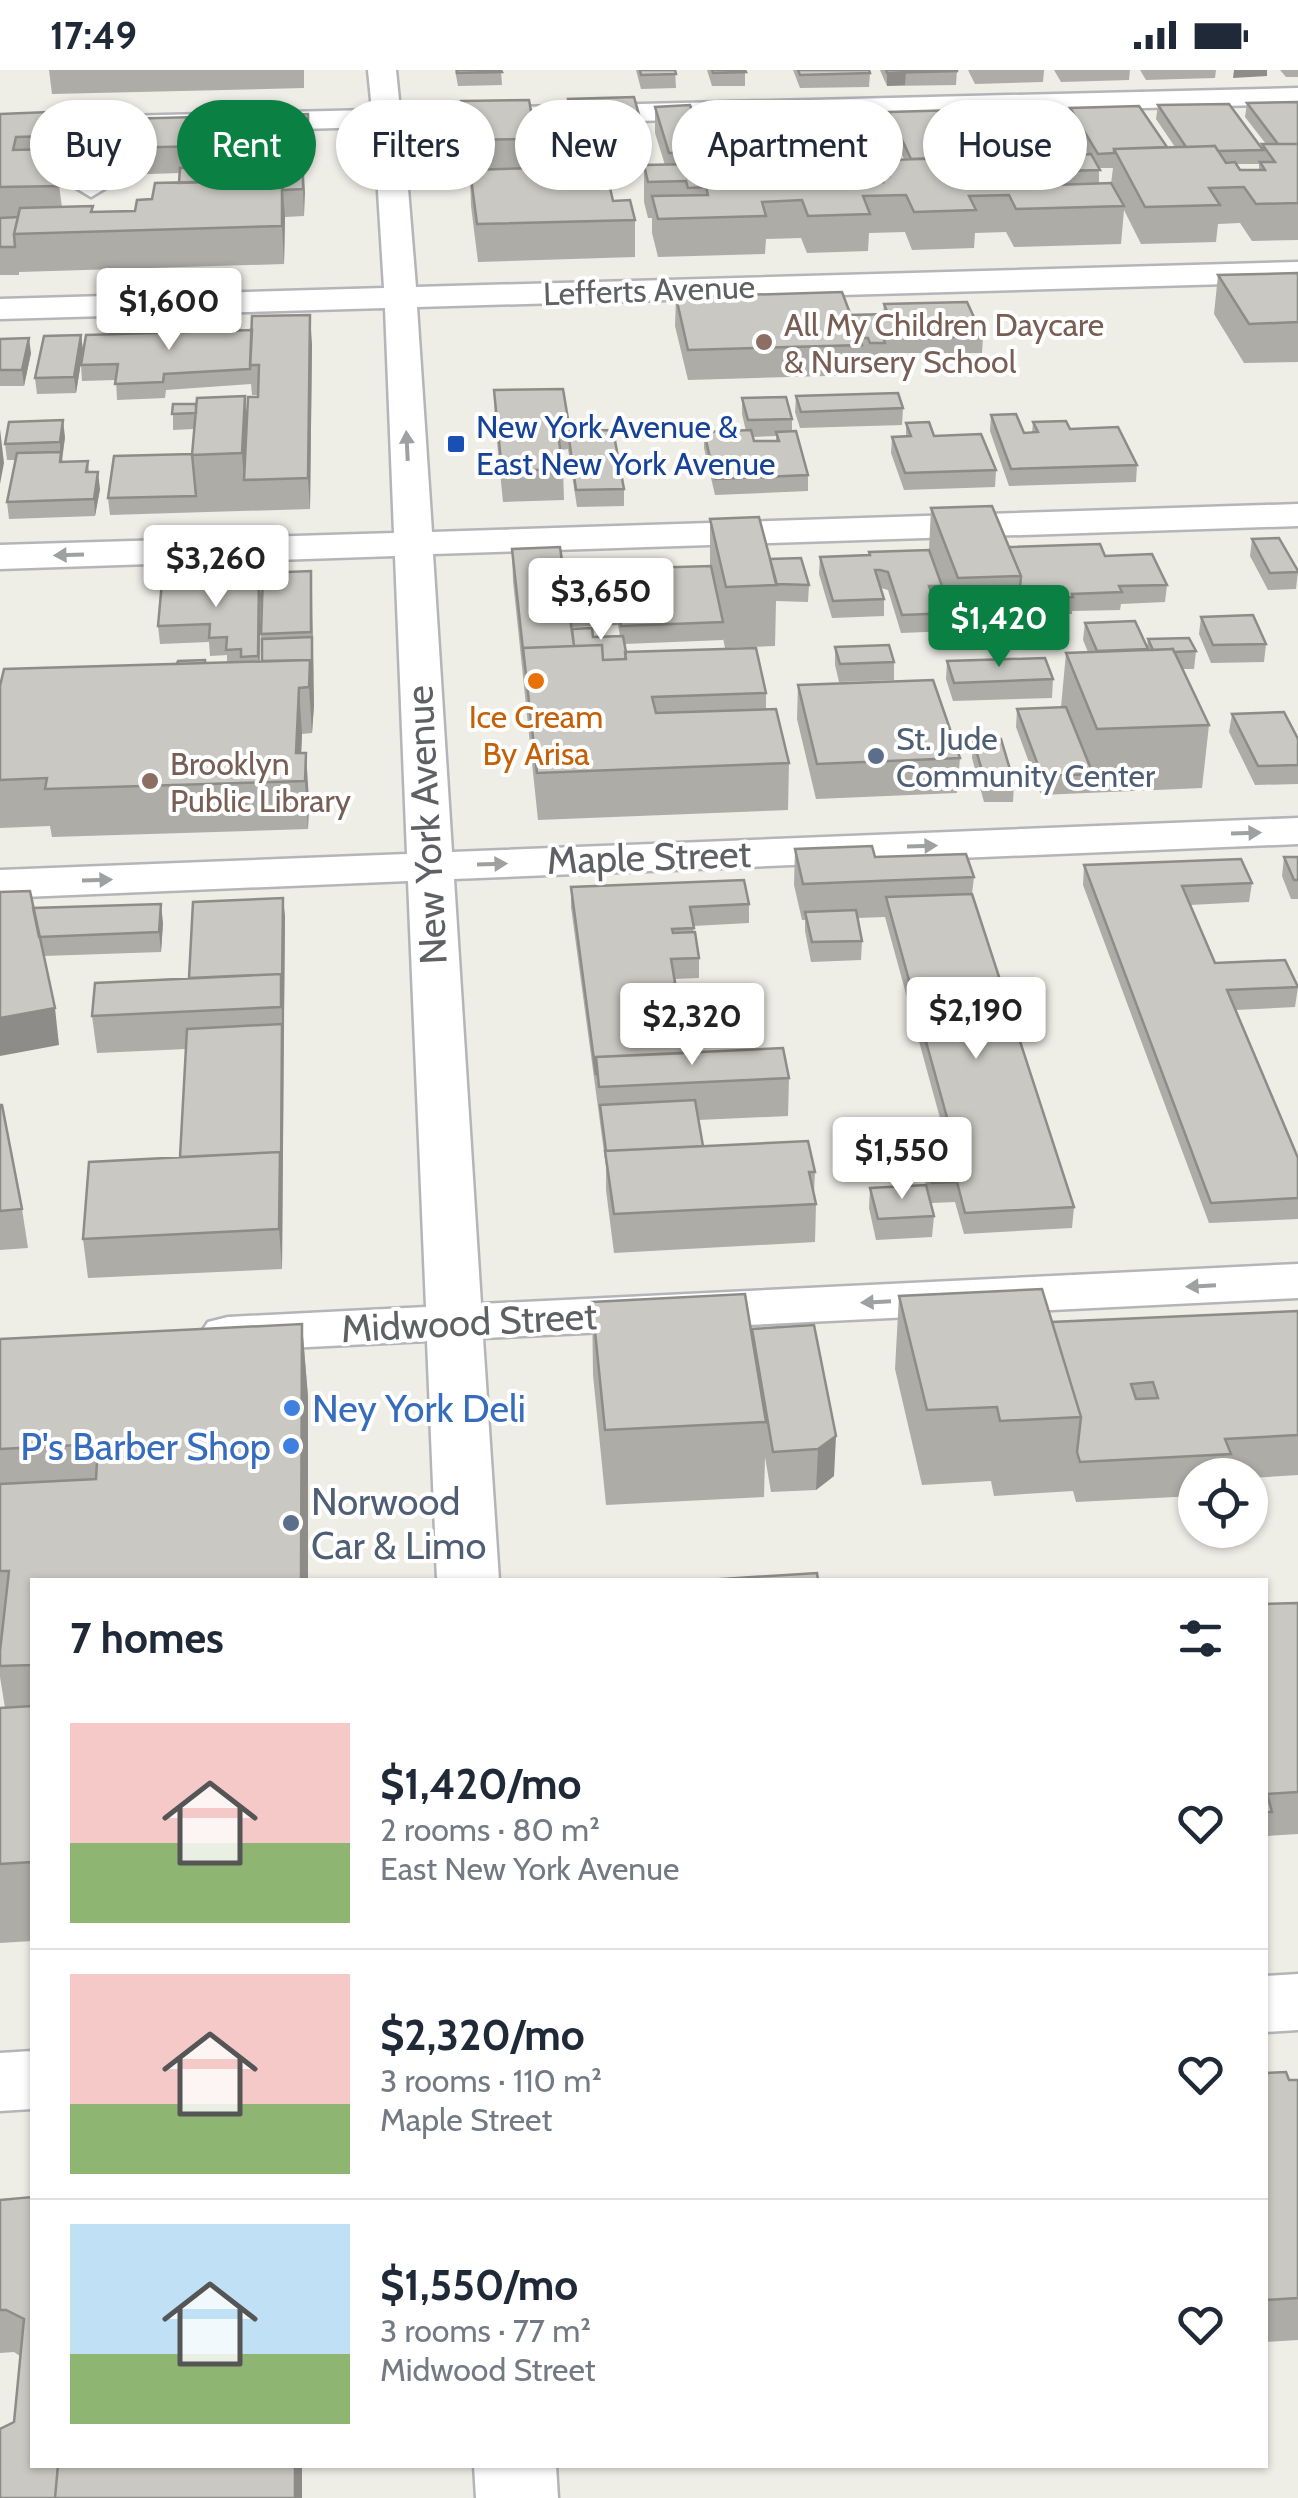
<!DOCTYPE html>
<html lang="en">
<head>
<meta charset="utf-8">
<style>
	:root { --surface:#fff; --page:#f2f2f3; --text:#1f2937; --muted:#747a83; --line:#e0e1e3; --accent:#0b8043 }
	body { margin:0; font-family:Cabin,sans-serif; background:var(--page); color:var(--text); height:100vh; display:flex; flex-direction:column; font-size:38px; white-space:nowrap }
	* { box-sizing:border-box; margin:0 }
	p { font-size:32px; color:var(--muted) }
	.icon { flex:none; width:55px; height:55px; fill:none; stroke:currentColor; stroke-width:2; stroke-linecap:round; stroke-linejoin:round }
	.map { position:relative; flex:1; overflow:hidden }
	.panel { position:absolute; left:30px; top:1508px; width:1238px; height:890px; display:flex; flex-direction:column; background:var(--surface); border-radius:0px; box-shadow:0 2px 8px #0004 }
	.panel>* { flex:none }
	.top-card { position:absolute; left:30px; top:30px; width:1240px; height:90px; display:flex; gap:20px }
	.fabs { position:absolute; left:1178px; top:1388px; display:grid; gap:20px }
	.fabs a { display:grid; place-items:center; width:90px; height:90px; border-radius:50%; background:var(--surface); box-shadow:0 2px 8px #0004; font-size:50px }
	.price { position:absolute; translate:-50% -85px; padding:0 22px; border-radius:10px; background:#fff; color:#222; font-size:32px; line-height:65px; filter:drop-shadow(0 2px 5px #0008) }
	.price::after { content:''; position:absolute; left:50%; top:60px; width:30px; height:22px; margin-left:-15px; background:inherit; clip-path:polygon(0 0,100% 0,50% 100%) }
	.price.on { background:var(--accent); color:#fff }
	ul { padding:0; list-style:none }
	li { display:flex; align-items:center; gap:30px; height:250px; padding:0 40px }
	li+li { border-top:2px solid var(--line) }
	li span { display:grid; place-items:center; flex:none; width:280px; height:200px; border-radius:0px; color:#555 }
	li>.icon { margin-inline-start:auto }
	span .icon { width:120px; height:120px; fill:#fffc; stroke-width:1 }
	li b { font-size:42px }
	h2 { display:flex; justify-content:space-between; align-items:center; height:120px; padding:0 40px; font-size:42px }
	.pill { padding:0 35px; border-radius:45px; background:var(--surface); box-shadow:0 2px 8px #0004; font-size:35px; line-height:90px }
	.pill.on { background:var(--accent); color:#fff }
	.status { display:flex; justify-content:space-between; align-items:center; height:70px; padding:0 50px; background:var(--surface); direction:ltr }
	.status svg { height:28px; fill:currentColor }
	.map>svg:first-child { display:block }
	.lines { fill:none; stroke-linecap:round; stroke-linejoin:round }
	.minor-casing { stroke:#b3b5b9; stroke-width:5 }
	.minor { fill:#fff; fill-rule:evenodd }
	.wall { fill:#adaca7; fill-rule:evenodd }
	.shaded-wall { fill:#8d8c88 }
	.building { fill:#c9c8c2; stroke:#8d8c88; stroke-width:2.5; fill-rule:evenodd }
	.oneway { fill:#9ea0a2 }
	.education-dot { fill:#8d6e63; stroke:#fff; stroke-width:4 }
	.transit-dot { fill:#1a4fb4; stroke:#fff; stroke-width:4 }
	.food-dot { fill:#e8710a; stroke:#fff; stroke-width:4 }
	.service-dot { fill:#5c6f8a; stroke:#fff; stroke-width:4 }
	.shop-dot { fill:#3f7fe0; stroke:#fff; stroke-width:4 }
	.labels { text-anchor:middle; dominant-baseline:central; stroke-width:8; stroke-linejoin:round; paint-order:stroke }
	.far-street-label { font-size:32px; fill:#5e6064; stroke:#fff }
	.far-education-label { font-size:32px; fill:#785e54; stroke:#fff; text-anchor:start }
	.far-transit-label { font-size:32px; fill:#164399; stroke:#fff; text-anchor:start }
	.far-food-label { font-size:32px; fill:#c56008; stroke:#fff }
	.far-service-label { font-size:32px; fill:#4e5e75; stroke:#fff; text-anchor:start }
	.street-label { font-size:38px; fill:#5e6064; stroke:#fff }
	.shop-label { font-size:38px; fill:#366cbe; stroke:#fff; text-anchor:start }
	.service-label { font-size:38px; fill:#4e5e75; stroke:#fff; text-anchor:start }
</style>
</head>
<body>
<div class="status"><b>17:49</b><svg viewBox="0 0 49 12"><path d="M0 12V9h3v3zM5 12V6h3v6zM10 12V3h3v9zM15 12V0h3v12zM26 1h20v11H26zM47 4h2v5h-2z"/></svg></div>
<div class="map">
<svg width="1298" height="2428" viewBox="0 0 1298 2428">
	<rect width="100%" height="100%" fill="#eeede6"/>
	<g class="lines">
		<g class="minor-casing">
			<path id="minor" d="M368 0H396L400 40 1298 18V34L403 57 416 217 1298 192V212L417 237 432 462 1298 434V456L433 484 452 782 1298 748V774L454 809 481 1234 1298 1194V1228L483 1268 499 1510H437L427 1271 228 1281 208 1276 200 1264 208 1252 228 1247 426 1237 408 811 0 828V800L407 784 395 486 0 499V475L394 463 385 238 0 249V229L384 218 374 57 106 64V118L91 127 76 118 77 65 0 67V49L372 40Z
				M1298 1904V1960L1265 1962V1906Z
				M32 1981V2039L0 2041V1983Z
				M474 2395H556L558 2428H476Z"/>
		</g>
		<use href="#minor" class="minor"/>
	</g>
	<path class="wall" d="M49 0H304V18L52 24Z
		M455 0H501L502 15 458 16Z
		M636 0H675L676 18 641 19Z
		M707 0H745V16H712Z
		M793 0H869L870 3 869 17 800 18Z
		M880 0H957L956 15 887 16Z
		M968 0H1044L1043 12 975 14Z
		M1054 0H1130L1129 10 1061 12Z
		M1140 0H1216L1215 8 1146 10Z
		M1280 0H1298V7H1286Z
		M568 29 641 52 642 88H634V105L593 106 594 118 613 131 635 150V187L478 192 471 136 470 106H468L462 66 461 31 531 41 568 40Z
		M1298 32V170L1252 171 1240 153 1218 154 1216 172 1141 174 1124 140 1121 174 1014 177 1006 162 975 163 974 178 912 180 905 162 869 163 868 181 807 183 801 168 766 169 765 184 658 187 652 163V148H648L644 132V95H665L655 63V37L706 82V94L718 93 709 60V46L797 91H811L799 58V45L892 89H904L889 56V42L984 86 983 101H968L970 104 991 103 993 86H995L978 54 979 40 1077 84H1088L1069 51 1070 38 1167 77H1175L1156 49 1158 35 1262 79V74H1266L1245 47 1247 33ZM1236 94H1259V100H1240ZM1099 98H1113L1111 114H1099ZM859 104H881L880 112H864ZM777 107V109L751 110 750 108Z
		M49 42 62 137 93 142 135 141 179 113 180 103 118 105 115 78 308 44 309 100H304V146L285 147 284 194 19 202V205H0V44Z
		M1298 203V292L1244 293 1214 244 1218 205Z
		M676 227 851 245 883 244 884 234 983 267 982 283H885L884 289H869L867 283H861V305L688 310 675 256Z
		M81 265 83 280 76 323 37 324 35 308Z
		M0 269 31 283 24 316H0Z
		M312 274 310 439 110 445 108 428 192 384 194 359 173 360V334L247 352 258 325H252L251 314 166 320 165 328 117 330 116 310 82 311 81 295Z
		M494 320 568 349V361L624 419V436L577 437 568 379 561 380 563 399 564 430 503 432 495 351Z
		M796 326 903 338 902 355 800 358 795 342Z
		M742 328 792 349V361L808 405V421L715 425 704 378V362L746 361 742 344ZM776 366V371H754L753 367Z
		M991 345 1024 363H1032L1033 352 1070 359 1137 395 1136 412 1009 416 990 361Z
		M906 353 934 366 996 400 995 417 904 420 891 383 892 367 906 366Z
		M65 367 62 392 88 391 89 402 100 419 95 446 9 449 7 432 15 390H7L5 374Z
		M931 438 1009 477 1105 486 1167 515 1165 532 1121 534 1120 540 1072 541V544L1018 546 1016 567 954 569 951 561 901 563 888 520 881 518 884 529V546L832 548 819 504 820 487 869 485V482L929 480Z
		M710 449 809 515 808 532 776 531 775 576 725 578 723 568V570L624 574 626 582 766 623V639L789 693 788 740 538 750 513 511 512 479 563 492 611 499 710 496ZM618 555 620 566 593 567 572 559V557Z
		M1252 469 1298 501 1296 519 1268 520 1250 486Z
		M312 519 314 635 312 663 302 664 301 683 309 730 308 759 52 767 50 756 0 758V616L205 593 227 592V585L210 586 209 572 160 574 158 556 261 525 260 591H262L261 564Z
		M1201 547 1266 574 1264 592 1211 593 1199 564Z
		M1085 553 1147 577 1148 569 1196 581 1194 599H1183L1209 655 1202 718 1041 725 1016 657 1017 639 1061 637 1066 583 1088 582 1083 570Z
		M835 577 894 592V610L839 612 835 595Z
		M947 591 1053 609 1052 628 953 631 946 609Z
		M798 615 960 688 957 723 816 729 797 649Z
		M1232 644 1298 669V714L1255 715 1229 662Z
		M973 670 1014 713 1013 732H984L972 688Z
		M795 779 875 787 974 807 972 824 1074 1137 1072 1158 964 1164 955 1132 931 1133 923 1103 924 1082 949 1081 885 847 857 848 862 871 861 890 811 892 805 861V850H802L794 815Z
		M1284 787H1298V829H1291L1282 806Z
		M1084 795 1252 813 1249 832 1190 835 1215 893 1298 917 1295 937 1235 940 1298 1088V1149L1209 1153 1083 815Z
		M571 817 749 834V853L693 856 699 888V908L674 909 687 983 789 1008 788 1046 698 1050 703 1076 815 1102 814 1124 816 1134 815 1172 614 1183 606 1120V1097L571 837Z
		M283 828 285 847 282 1199 88 1208 83 1169 180 1087 186 979 97 983 92 946 189 908Z
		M33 838 163 853 161 882 44 886 59 975Z
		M0 1035 22 1139 28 1178 0 1180Z
		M870 1118 934 1146 932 1167 876 1170 869 1138Z
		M899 1226 1052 1252 1298 1241V1405L1250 1408V1405H1195V1426L1076 1432 1073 1421 994 1426 991 1411 922 1415 895 1299Z
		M592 1232 752 1262 834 1406 816 1420 771 1422 765 1387 764 1427 606 1435 593 1305Z
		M302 1254 308 1327V1510H32V1871L0 1873V1638H5L0 1607V1269Z
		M1298 1533V1764L1268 1766 1265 1782V1534Z
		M1265 2003 1289 2010H1298V2270L1265 2272Z
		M32 2127V2395H302V2428H0V2359L14 2352 20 2286 14 2282 0 2283V2130Z"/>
	<path class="shaded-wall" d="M1234 0H1267V6L1233 8Z
		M906 1 905 15 887 16V3Z
		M308 44 310 70 309 100 308 74Z
		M303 95 305 122 304 146 303 119Z
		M282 110 285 147 284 194 282 156Z
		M310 245 312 274 310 439 308 408Z
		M81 265 83 280 76 323 74 307Z
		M29 268 31 283 24 316 22 300Z
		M245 326 249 383 244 410 242 383Z
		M63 350 65 367 62 388 63 399 60 392V372Z
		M0 359 4 393 0 414Z
		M98 402 100 419 95 446 94 429Z
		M311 501 314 635 312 663 309 617 310 590 312 607Z
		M259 508 261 525 259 604 258 586Z
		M299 618 302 664 300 711 296 683Z
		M306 683 309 730 308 759 305 711Z
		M283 828 285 847 284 941 282 921Z
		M161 834 163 853 161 882 159 862Z
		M281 904 284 941 282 1199 279 1159 282 955Z
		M55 938 59 975 0 986V948Z
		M302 1254 308 1327V1510H301Z
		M836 1366 834 1406 816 1420 818 1379Z
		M295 2395H302V2428H295Z"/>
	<path class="building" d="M457 0H501L502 2 457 3Z
		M640 0H675L676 4 641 5Z
		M712 0H745L746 2 713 3Z
		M798 0H869L870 3 800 5Z
		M886 0H957V1L887 3Z
		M634 27 641 52 630 53 634 69 585 71 594 108H586L588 118H610L613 131 630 130 635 150 477 154 470 100 536 98 535 93H543L540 73H532V69L466 70 461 31 529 30 531 41 570 40 568 29Z
		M1298 32V74H1278L1247 33Z
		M1229 34 1263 80 1218 81 1215 76 1186 77 1158 35Z
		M690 35 706 82 669 83 655 37Z
		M1139 36 1167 77 1114 79V83L1098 84 1070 38Z
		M1050 38 1077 84 1003 86 979 40Z
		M959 40 984 86 911 89 889 42Z
		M49 42 52 66 16 67 13 80 54 79 60 116 0 117V44Z
		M872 43 892 89 817 91 799 45Z
		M308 44V74L115 78 120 49Z
		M780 45 797 92 722 93 709 46Z
		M1262 74H1298V133L1256 134 1244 117 1209 118 1220 135 1145 137 1114 79 1215 76 1226 93 1235 92 1240 100H1265L1260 92H1275Z
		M1091 84 1100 100 1064 101 1068 108H1051L1055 115 1111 113 1124 136 1016 139 1009 125 969 126 976 140 914 142 906 125 863 126 870 144 808 146 802 130 762 132 766 146 658 149 652 126 708 125 706 117 688 118 686 111 648 112 644 95 746 93 751 110 783 109 777 92 850 90 864 112H883L881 106H889L882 90 961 88 970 104 1001 103 993 86Z
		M303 95V119L283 120 282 110 179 113 180 98Z
		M282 110V156L14 164 20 138 93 136 91 142 135 141 137 130 152 129 155 113Z
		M18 147 14 164 15 177H0V148Z
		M1298 203V252L1249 254 1218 205Z
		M842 222 862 275 688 280 676 227Z
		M967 232 983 267H883L885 273H870L868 268H859L851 245 888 244 884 234Z
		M310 245 308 408 244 410 248 327H258L259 295H250L252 246Z
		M252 260 250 299 164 304 163 312 115 314 118 294 81 295 86 265Z
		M81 265 74 307 35 308 44 266Z
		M29 268 22 300H0V269Z
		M563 319 568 349H556L563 399 502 401 494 320Z
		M898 323 903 338 801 342 796 326Z
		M245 326 242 383 192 385 197 328Z
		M786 327 792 349 748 350 742 328Z
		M173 334H196V343L172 344Z
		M1016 344 1024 363 1038 362 1033 352 1066 351 1070 359 1118 357 1137 395 1011 399 991 345Z
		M63 350 60 372 5 374 9 352Z
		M929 352 934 366 981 364 996 400 905 403 892 367 911 366 906 353Z
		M613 360 624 419 576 420 568 361Z
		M751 360 754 371H779L776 362 796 361 808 405 715 409 704 362Z
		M61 382 60 392 88 391 86 402H98L94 429 7 432 17 383Z
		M192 384 196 426 108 428 114 386Z
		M992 436 1021 506 958 508 931 438Z
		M759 447 777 515 726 517 710 449Z
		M1279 468 1298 501V502L1270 503 1252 469Z
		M1100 474 1105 486 1152 484 1167 515 1119 516 1122 522 1072 524 1073 527 1019 529 1021 506 1009 477Z
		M560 477 574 576 523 578 524 589 512 479Z
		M929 480 942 516H929L931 522 944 521 952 543 902 545 888 502 880 500H875L884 529 833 531 820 487 870 485 869 482Z
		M801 488 809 515 776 514 770 489Z
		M610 491 611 499 711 496 723 552 621 556 618 538 569 540 563 492Z
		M311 501V562L261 564 263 503Z
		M259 508 258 586 241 587V579L226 580 227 567 209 568 210 554 158 556 162 512Z
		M1253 545 1266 574 1213 575 1201 547Z
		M1135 551 1148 579 1097 581 1085 553Z
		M592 558 593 567 623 566 626 582 625 589 603 590 602 575 574 576 572 559Z
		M312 567V607L310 590 262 591V569Z
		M1189 568 1196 581 1174 582 1173 579 1153 580 1148 569Z
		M602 575 603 590 626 589 625 582 756 578 766 623 652 627 656 643 776 639 789 693 537 703 523 578Z
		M889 575 894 592 840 594 835 577Z
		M1173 579 1209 655 1097 659 1066 583Z
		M1045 588 1053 609 954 613 947 591Z
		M205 590V593L177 594 178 591Z
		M310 590 309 617 299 618 296 683H306L305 711 45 719 47 708 0 710V616L4 599Z
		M933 610 960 688 817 694 798 615Z
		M1066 637 1093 704 1042 706 1017 639Z
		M1284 642 1298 669V695L1258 696 1232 644Z
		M1001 669 1014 713 986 714 973 670Z
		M872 776 875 787 966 784 974 807 803 814 795 779Z
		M1284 787H1298V810H1294Z
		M1241 789 1252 813 1182 816 1215 893 1285 890 1298 917 1227 920 1298 1088V1128L1211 1133 1084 795Z
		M744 810 749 834 690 837 694 858 672 859 673 863 695 862 699 888 671 889 687 983 596 987V1005L571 817Z
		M30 821 55 938 0 948V822Z
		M972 824 1074 1137 965 1143 957 1112 932 1113 924 1082 956 1080 886 827Z
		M283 828 282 921 281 904 189 908 193 832Z
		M161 834 159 862 39 867 33 838Z
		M856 840 862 871 812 872 805 842Z
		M281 904V937L92 946 95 913Z
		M282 954 281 1100 280 1082 180 1087 187 959Z
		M783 978 789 1008 599 1017 596 987Z
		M695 1030 703 1076 606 1081 600 1035Z
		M0 1035H2L22 1139 0 1141Z
		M808 1071 815 1102H809L816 1134 614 1144 605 1081Z
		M280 1082 279 1159 83 1169 89 1092Z
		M926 1115 934 1146 878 1149 870 1118Z
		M1042 1219 1081 1347 1000 1351 997 1337 927 1340 899 1226Z
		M745 1224 766 1352 605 1360 592 1232Z
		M1298 1241V1365L1225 1369 1231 1384 1080 1392 1077 1382 1081 1347 1052 1252ZM1153 1312 1158 1328 1136 1329 1131 1314Z
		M302 1254 301 1510H32V1595L0 1596V1581L9 1501H0V1414L96 1409 98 1374 0 1379V1269Z
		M814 1255 836 1366 818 1379 773 1382 752 1259Z
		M817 1503 818 1510H706Z
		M1298 1533V1722L1267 1724 1272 1742H1265V1534Z
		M32 1636V1792L0 1794V1638Z
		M1286 2002 1289 2010H1298V2228L1265 2230V2003Z
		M32 2127V2395H58L55 2428H0V2359L14 2352 24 2249 6 2240H0V2130Z
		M58 2395H295V2428H55Z"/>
	<defs><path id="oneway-solid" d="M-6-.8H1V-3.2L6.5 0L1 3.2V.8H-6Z" transform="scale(2.5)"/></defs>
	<g class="oneway">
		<use href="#oneway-solid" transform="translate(407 376) rotate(-93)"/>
		<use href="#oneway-solid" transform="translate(69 485) rotate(178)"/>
		<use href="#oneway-solid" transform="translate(1246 763) rotate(-2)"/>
		<use href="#oneway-solid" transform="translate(922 776) rotate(-2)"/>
		<use href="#oneway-solid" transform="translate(492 794) rotate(-2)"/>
		<use href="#oneway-solid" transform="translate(97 810) rotate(-2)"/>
		<use href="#oneway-solid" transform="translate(1201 1216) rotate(177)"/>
		<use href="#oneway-solid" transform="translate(876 1232) rotate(177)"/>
	</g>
	<g class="education-dot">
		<circle cx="764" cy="272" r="10"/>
		<circle cx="150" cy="711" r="10"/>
	</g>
	<rect class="transit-dot" x="446" y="364" width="20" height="20" rx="5"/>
	<circle class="food-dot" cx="536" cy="611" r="10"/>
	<g class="service-dot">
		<circle cx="876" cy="686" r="10"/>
		<circle cx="291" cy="1453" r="10"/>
	</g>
	<g class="shop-dot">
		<circle cx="292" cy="1338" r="10"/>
		<circle cx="291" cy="1376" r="10"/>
	</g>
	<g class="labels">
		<g class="far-street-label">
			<text transform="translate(649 220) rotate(-2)">Lefferts Avenue</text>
		</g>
		<g class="far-education-label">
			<text x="784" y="254">All My Children Daycare<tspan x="784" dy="37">&amp; Nursery School</tspan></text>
			<text x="170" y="693">Brooklyn<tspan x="170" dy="37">Public Library</tspan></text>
		</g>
		<g class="far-transit-label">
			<text x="476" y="356">New York Avenue &amp;<tspan x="476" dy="37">East New York Avenue</tspan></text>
		</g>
		<g class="far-food-label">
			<text x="536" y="646">Ice Cream<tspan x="536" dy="37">By Arisa</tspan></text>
		</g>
		<g class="far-service-label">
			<text x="896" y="668">St. Jude<tspan x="896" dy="37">Community Center</tspan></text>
		</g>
		<g class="street-label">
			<text transform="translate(426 755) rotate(-93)">New York Avenue</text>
			<text transform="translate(649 787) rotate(-2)">Maple Street</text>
			<text transform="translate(469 1252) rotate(-3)">Midwood Street</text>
		</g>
		<g class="shop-label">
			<text x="312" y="1338">Ney York Deli</text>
			<text x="271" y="1376" text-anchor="end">P's Barber Shop</text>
		</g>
		<g class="service-label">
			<text x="311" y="1431">Norwood<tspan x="311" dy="44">Car &amp; Limo</tspan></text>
		</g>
	</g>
</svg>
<div class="fabs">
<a><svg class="icon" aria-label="locate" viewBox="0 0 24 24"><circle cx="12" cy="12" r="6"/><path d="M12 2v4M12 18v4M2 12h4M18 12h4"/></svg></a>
</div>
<b class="price" style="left:169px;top:283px">$1,600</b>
<b class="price" style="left:216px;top:540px">$3,260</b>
<b class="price" style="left:601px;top:573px">$3,650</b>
<b class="price on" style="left:999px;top:600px">$1,420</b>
<b class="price" style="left:976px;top:992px">$2,190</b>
<b class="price" style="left:692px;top:998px">$2,320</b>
<b class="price" style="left:902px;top:1132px">$1,550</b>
<div class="top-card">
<a class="pill">Buy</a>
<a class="pill on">Rent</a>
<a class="pill">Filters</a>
<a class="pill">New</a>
<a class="pill">Apartment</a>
<a class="pill">House</a>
</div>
<section class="panel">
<h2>7 homes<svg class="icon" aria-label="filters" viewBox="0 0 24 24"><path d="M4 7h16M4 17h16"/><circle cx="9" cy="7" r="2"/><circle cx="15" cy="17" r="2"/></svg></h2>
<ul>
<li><span style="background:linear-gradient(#f6c9c9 60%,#8fb573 0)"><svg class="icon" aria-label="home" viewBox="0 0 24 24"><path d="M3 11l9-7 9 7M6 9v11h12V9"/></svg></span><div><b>$1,420/mo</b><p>2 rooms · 80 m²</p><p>East New York Avenue</p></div><svg class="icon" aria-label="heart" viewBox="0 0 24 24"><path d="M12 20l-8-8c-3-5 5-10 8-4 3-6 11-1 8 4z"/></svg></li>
<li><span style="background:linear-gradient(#f6c9c9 65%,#8fb573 0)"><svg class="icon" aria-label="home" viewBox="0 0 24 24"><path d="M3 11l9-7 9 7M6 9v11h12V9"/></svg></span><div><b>$2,320/mo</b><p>3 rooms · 110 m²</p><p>Maple Street</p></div><svg class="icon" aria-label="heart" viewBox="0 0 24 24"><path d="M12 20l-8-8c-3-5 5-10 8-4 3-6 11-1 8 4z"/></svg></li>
<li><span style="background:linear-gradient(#bfe0f5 65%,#8fb573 0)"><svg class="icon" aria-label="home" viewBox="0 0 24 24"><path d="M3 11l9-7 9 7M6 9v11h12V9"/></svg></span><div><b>$1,550/mo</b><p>3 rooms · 77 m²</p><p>Midwood Street</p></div><svg class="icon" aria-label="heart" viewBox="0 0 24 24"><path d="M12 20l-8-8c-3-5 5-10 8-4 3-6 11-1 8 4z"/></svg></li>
</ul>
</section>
</div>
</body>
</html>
